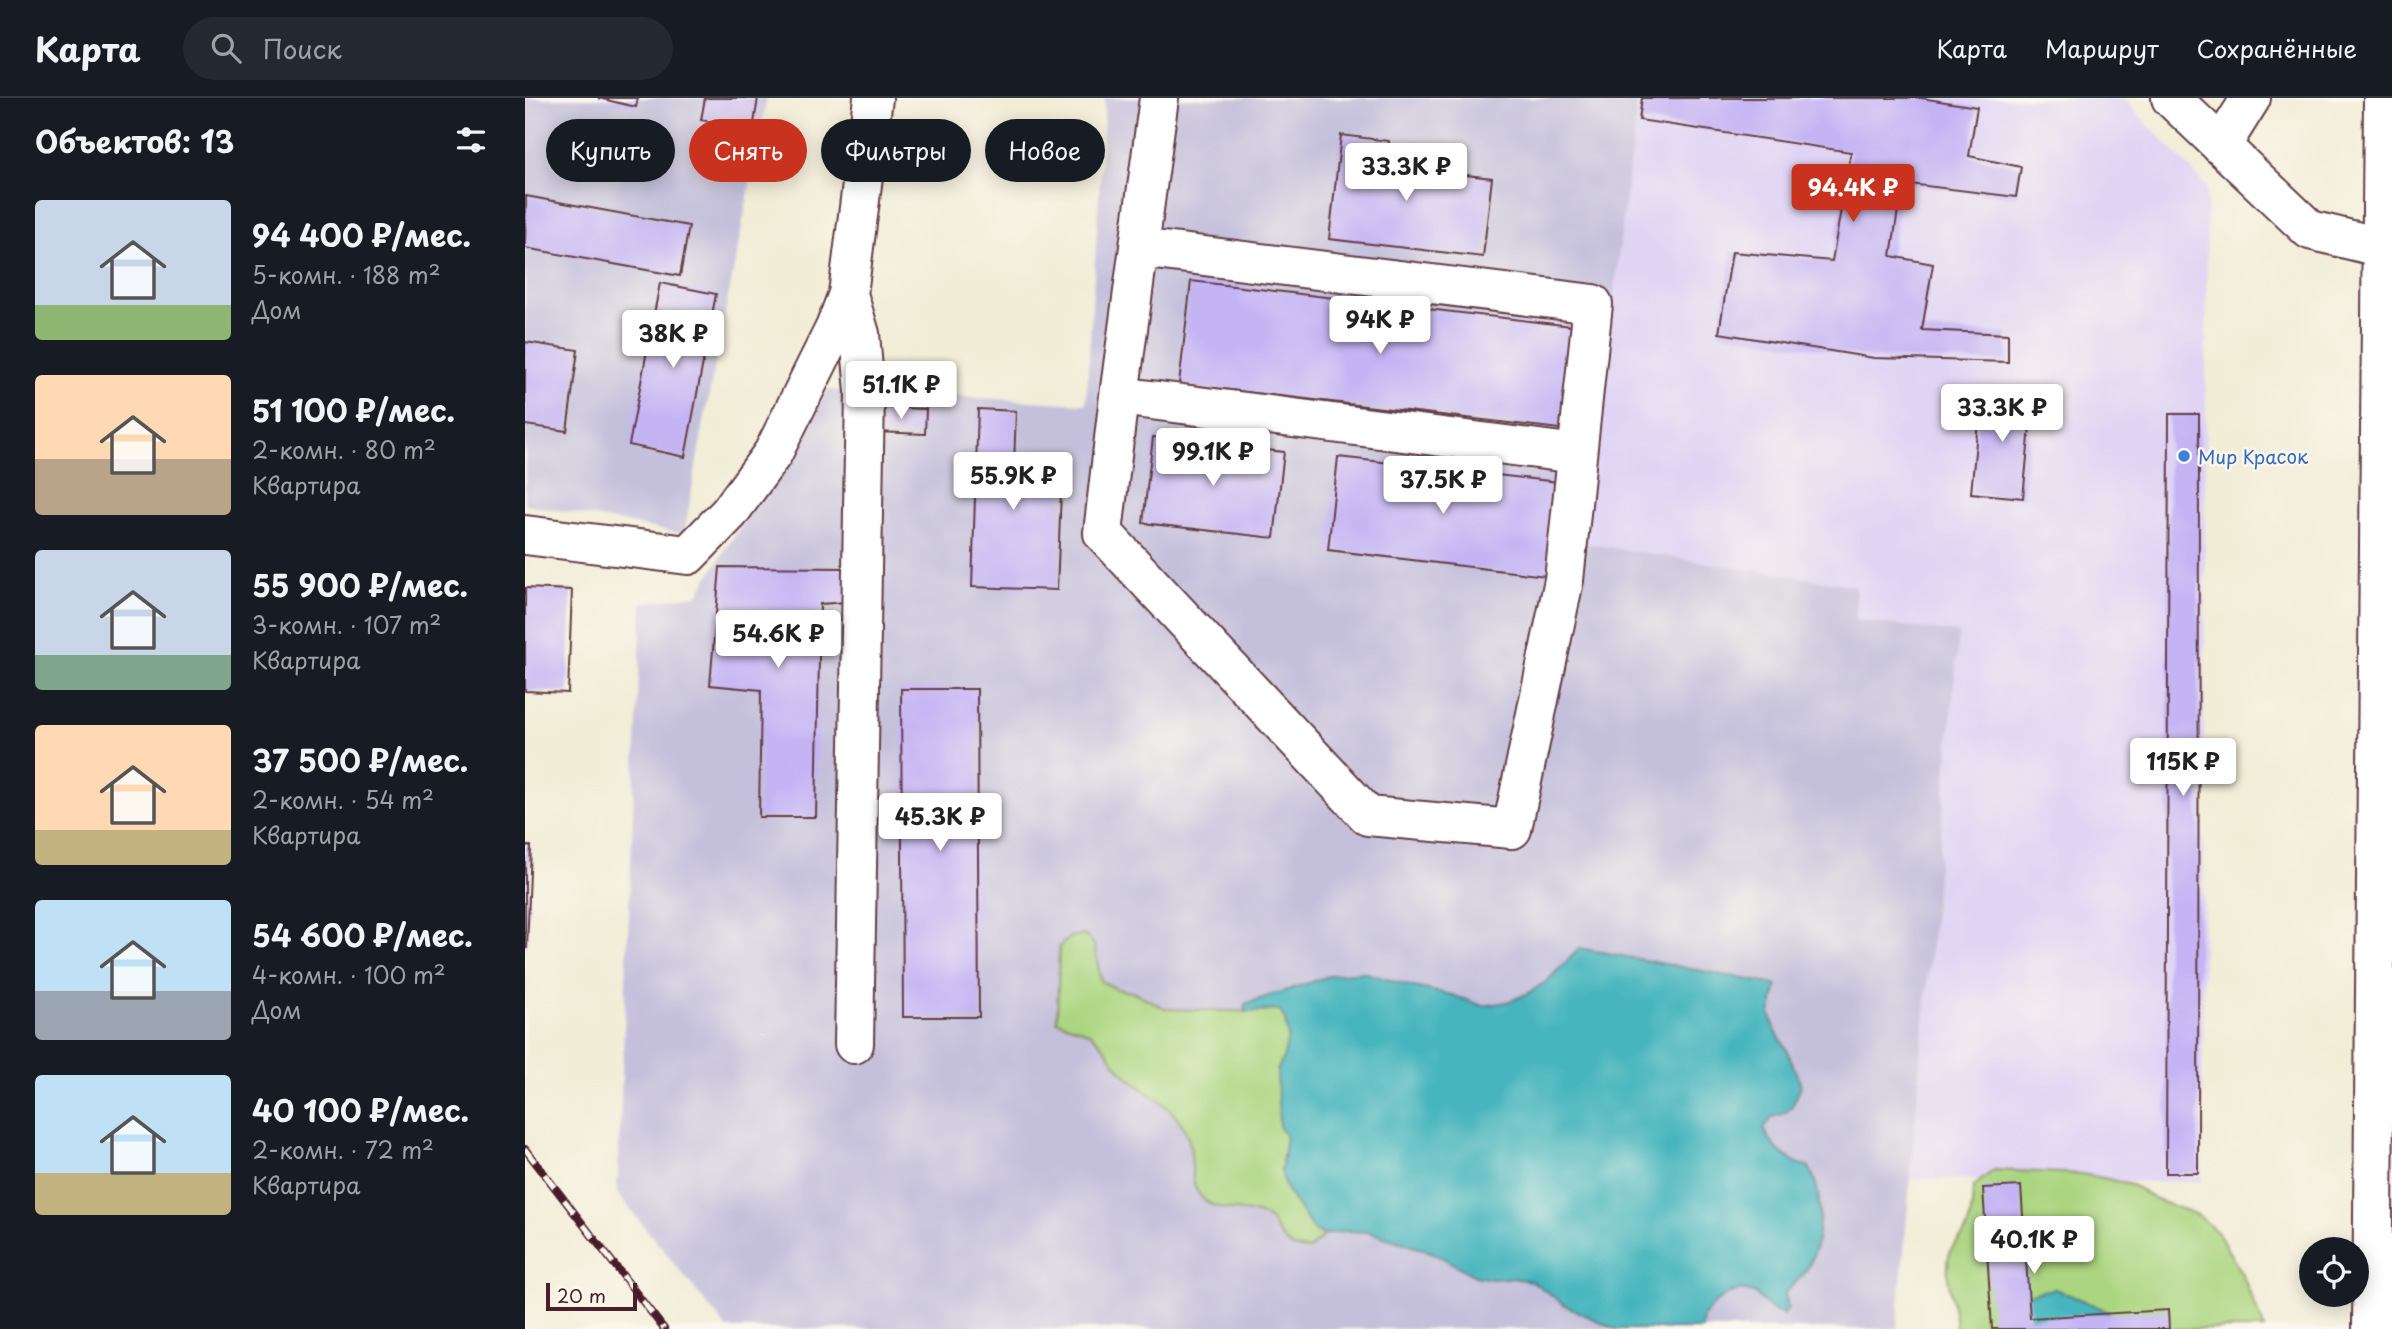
<!DOCTYPE html>
<html lang="ru">
<head>
<meta charset="utf-8">
<style>
	:root { --surface:#171b24; --page:#242831; --text:#f1f3f6; --muted:#9ea1a6; --line:#363941; --accent:#c8321e }
	body { margin:0; font-family:"Playpen Sans",sans-serif; background:var(--page); color:var(--text); height:100vh; display:flex; flex-direction:column; font-size:26px; white-space:nowrap }
	* { box-sizing:border-box; margin:0 }
	p { font-size:23px; color:var(--muted) }
	.icon { flex:none; width:38px; height:38px; fill:none; stroke:currentColor; stroke-width:2; stroke-linecap:round; stroke-linejoin:round }
	.map { position:relative; flex:1; overflow:hidden }
	.side { display:flex; flex-direction:column; background:var(--surface); width:525px }
	.side>* { flex:none }
	.banner { position:absolute; left:21px; top:21px; width:665px; height:63px; display:flex; gap:14px }
	.tools { position:absolute; left:1774px; top:1139px; display:grid; gap:14px }
	.tools a { display:grid; place-items:center; width:70px; height:70px; border-radius:50%; background:var(--surface); box-shadow:0 4px 18px #0003; font-size:35px }
	.scale { position:absolute; left:21px; bottom:18px; width:91px; box-sizing:border-box; padding-left:7px; border:4px solid #4a1f2b; border-top:0; font-size:19px; line-height:24px; white-space:nowrap; color:#4a1f2b; -webkit-text-stroke:5px #fbf7ec; paint-order:stroke }
	.price { position:absolute; translate:-50% -60px; padding:0 16px; border-radius:7px; background:#fff; color:#222; font-size:23px; line-height:46px; filter:drop-shadow(0 2px 4px #0008) }
	.price::after { content:''; position:absolute; left:50%; top:42px; width:21px; height:16px; margin-left:-10px; background:inherit; clip-path:polygon(0 0,100% 0,50% 100%) }
	.price.on { background:var(--accent); color:#fff }
	ul { padding:0; list-style:none }
	li { display:flex; align-items:center; gap:21px; height:175px; padding:0 35px }
	li span { display:grid; place-items:center; flex:none; width:196px; height:140px; border-radius:7px; color:#555 }
	li>.icon { margin-inline-start:auto }
	span .icon { width:84px; height:84px; fill:#fffc; stroke-width:1 }
	li b { font-size:30px }
	h2 { display:flex; justify-content:space-between; align-items:center; height:84px; padding:0 35px; font-size:30px }
	.pill { padding:0 24px; border-radius:32px; background:var(--surface); box-shadow:0 4px 18px #0003; font-size:24px; line-height:63px }
	.pill.on { background:var(--accent); color:#fff }
	header { display:flex; align-items:center; gap:42px; box-sizing:border-box; height:98px; padding:0 35px; background:var(--surface); border-bottom:2px solid var(--line) }
	header strong { font-size:33px }
	nav { display:flex; gap:38px; margin-inline-start:auto; font-size:24px }
	.search { width:490px; height:63px; background:var(--page); display:flex; align-items:center; gap:18px; box-sizing:border-box; padding:0 24px; border-radius:38px; color:var(--muted); font-size:26px }
	main { display:flex; flex:1; min-height:0 }
	.map>svg:first-child { display:block }
	.built { fill:#e0d4f4 }
	.industrial { fill:#c4c0db }
	.green { fill:#abd580; stroke:#7a7a56; stroke-width:2 }
	.water { fill:#46b5be; stroke:#486a74; stroke-width:2 }
	.building { fill:#c5b4f4 }
	.lines { fill:none; stroke-linecap:round; stroke-linejoin:round }
	.minor-casing { stroke:#633e45; stroke-width:42 }
	.highway-casing { stroke:#633e45; stroke-width:42 }
	.minor { stroke:#fff; stroke-width:38 }
	.highway { stroke:#fff; stroke-width:38 }
	.rail-casing { stroke:#4a1f2b; stroke-width:8 }
	.rail { stroke:#fbf7ec; stroke-width:5; stroke-dasharray:16; stroke-linecap:butt }
	.shop-dot { fill:#3f7fe0; stroke:#fbf7ec; stroke-width:2.5 }
	.labels { text-anchor:middle; dominant-baseline:central; stroke-width:5; stroke-linejoin:round; paint-order:stroke }
	.shop-label { font-size:19px; fill:#366cbe; stroke:#fbf7ec; text-anchor:start }
</style>
</head>
<body>
<header>
<strong>Карта</strong>
<div class="search"><svg class="icon" aria-label="search" viewBox="0 0 24 24"><circle cx="10" cy="10" r="6"/><path d="M15 15l6 6"/></svg>Поиск</div>
<nav><a>Карта</a><a>Маршрут</a><a>Сохранённые</a></nav>
</header>
<main>
<section class="side">
<h2>Объектов: 13<svg class="icon" aria-label="filters" viewBox="0 0 24 24"><path d="M4 7h16M4 17h16"/><circle cx="9" cy="7" r="2"/><circle cx="15" cy="17" r="2"/></svg></h2>
<ul>
<li><span style="background:linear-gradient(#c9d6e8 75%,#8fb573 0)"><svg class="icon" aria-label="home" viewBox="0 0 24 24"><path d="M3 11l9-7 9 7M6 9v11h12V9"/></svg></span><div><b>94 400 ₽/мес.</b><p>5-комн. · 188 m²</p><p>Дом</p></div></li>
<li><span style="background:linear-gradient(#ffd9b3 60%,#b9a48a 0)"><svg class="icon" aria-label="home" viewBox="0 0 24 24"><path d="M3 11l9-7 9 7M6 9v11h12V9"/></svg></span><div><b>51 100 ₽/мес.</b><p>2-комн. · 80 m²</p><p>Квартира</p></div></li>
<li><span style="background:linear-gradient(#c9d6e8 75%,#7fa58c 0)"><svg class="icon" aria-label="home" viewBox="0 0 24 24"><path d="M3 11l9-7 9 7M6 9v11h12V9"/></svg></span><div><b>55 900 ₽/мес.</b><p>3-комн. · 107 m²</p><p>Квартира</p></div></li>
<li><span style="background:linear-gradient(#ffd9b3 75%,#c2b280 0)"><svg class="icon" aria-label="home" viewBox="0 0 24 24"><path d="M3 11l9-7 9 7M6 9v11h12V9"/></svg></span><div><b>37 500 ₽/мес.</b><p>2-комн. · 54 m²</p><p>Квартира</p></div></li>
<li><span style="background:linear-gradient(#bfe0f5 65%,#9aa5b1 0)"><svg class="icon" aria-label="home" viewBox="0 0 24 24"><path d="M3 11l9-7 9 7M6 9v11h12V9"/></svg></span><div><b>54 600 ₽/мес.</b><p>4-комн. · 100 m²</p><p>Дом</p></div></li>
<li><span style="background:linear-gradient(#bfe0f5 70%,#c2b280 0)"><svg class="icon" aria-label="home" viewBox="0 0 24 24"><path d="M3 11l9-7 9 7M6 9v11h12V9"/></svg></span><div><b>40 100 ₽/мес.</b><p>2-комн. · 72 m²</p><p>Квартира</p></div></li>
</ul>
</section>
<div class="map">
<svg width="1867" height="1231" viewBox="0 0 1867 1231">
	<rect width="100%" height="100%" fill="#fbf7ec"/>
	<filter id="ink" filterUnits="userSpaceOnUse"><feTurbulence type="fractalNoise" baseFrequency=".0143" numOctaves="2"/><feDisplacementMap in="SourceGraphic" scale="14" xChannelSelector="R" yChannelSelector="G"/><feConvolveMatrix kernelMatrix="1 2 1 2 8 2 1 2 1" color-interpolation-filters="sRGB"/></filter>
	<filter id="wash" filterUnits="userSpaceOnUse"><feTurbulence type="fractalNoise" baseFrequency=".00686" numOctaves="4" result="noise"/><feDisplacementMap in="SourceGraphic" scale="28" xChannelSelector="R" yChannelSelector="G"/><feGaussianBlur stdDeviation="1.57" result="paint"/><feColorMatrix in="noise" values="0 0 0 0 0 0 0 0 0 0 0 0 0 0 0 0 0 1.4 0 .05"/><feComposite in="paint" operator="in"/></filter>
	<g filter="url(#wash)">
		<rect width="100%" height="100%" fill="#f2edd7"/>
		<path class="built" d="M1113 0H1598L1682 89 1677 1084 1386 1081 1434 535 1331 522V489L1058 445Z"/>
		<path class="industrial" d="M0 0H242L181 313 159 436 0 406Z
			M580 0H1113L1058 445 1331 488V522L1434 535 1372 1231H202L92 1095 117 505 172 497 302 292 561 306Z"/>
		<path class="green" d="M559 837 569 846 576 883 592 891 611 895 641 911 736 914 754 912 760 921 763 939 759 958 752 973 761 1039 756 1073 788 1132 799 1137 784 1152C770 1151 761 1148 753 1135 750 1131 748 1125 745 1122 725 1107 685 1119 672 1093 664 1078 669 1056 663 1040 651 1005 620 998 597 973 585 961 582 948 567 937 558 930 543 927 532 923L534 849 545 839Z
			M1469 1072 1557 1076 1583 1081 1609 1088 1629 1101 1673 1117 1692 1134 1717 1176 1740 1231H1604L1578 1211 1530 1191 1471 1214 1461 1231H1431C1430 1207 1418 1178 1425 1154 1427 1147 1435 1142 1439 1136 1447 1123 1447 1103 1449 1088Z"/>
		<path class="water" d="M1055 850 1252 887 1245 916 1251 934 1261 950 1276 987C1269 1005 1267 1016 1247 1019L1239 1031C1247 1050 1264 1064 1284 1069 1299 1095 1297 1145 1282 1171 1278 1179 1267 1187 1260 1195L1263 1210 1258 1217 1244 1210 1231 1196 1218 1192 1204 1195 1191 1204 1178 1218 1177 1231H1090L1041 1208 1007 1183 986 1180 967 1181 950 1178 909 1155 844 1134 821 1133 799 1137 788 1132 760 1089 756 1073 761 1039 754 1028 752 973 759 958 763 939 760 921 754 912 721 914 720 906 807 877 838 874 884 888 927 897 958 908 982 904 1002 896 1022 883Z
			M1530 1191 1578 1211 1604 1231H1461C1478 1203 1499 1195 1530 1191Z"/>
		<g id="blocks">
			<path class="building" d="M73 0H113L111 9Z
				M180 0H233L228 32 176 22Z
				M1117 0H1396L1452 9 1444 58 1496 69 1491 99 1377 85 1366 158 1408 166 1397 232 1483 236V264L1349 260 1194 235 1207 154 1307 163 1326 54 1114 22Z
				M816 37 864 43 861 68 967 80 958 159 804 141Z
				M1 98 164 128 155 178 0 150Z
				M666 183 1055 229 1043 332 654 286Z
				M135 185 191 196 160 359 104 347Z
				M0 244 53 252 42 333 0 327Z
				M1456 293 1508 298 1498 400 1446 395Z
				M352 309 401 311 400 336 351 334Z
				M453 311 491 313 489 367 537 369 532 492 447 489Z
				M1644 316H1674L1673 1075H1641Z
				M628 339 759 354 749 440 618 425Z
				M813 359 1033 384 1021 478 803 452Z
				M195 469 323 470V504L295 506 291 719H234L236 592 185 587Z
				M0 490 47 492 43 595 0 593Z
				M376 591H452L454 919H378Z
				M0 748H6L2 850H0Z
				M1496 1088 1505 1220 1643 1212 1644 1231H1467L1458 1090Z"/>
		</g>
	</g>
	<g filter="url(#ink)">
		<use href="#blocks" fill-opacity="0" stroke="#633e45" stroke-width="2"/>
		<g class="lines">
			<g class="minor-casing">
				<path id="minor" d="M1646 0 1785 132 1867 152
					M1696 48 1726 0
					M614 150 1068 206 1039 482 987 731 843 718 578 435 594 298 634 0
					M323 196 335 236 340 294 329 946
					M594 298 1052 356
					M0 437 163 457 204 415 248 355 310 230 323 196 348 0"/>
			</g>
			<g class="highway-casing">
				<path id="highway" d="M1847 1231 1858 0"/>
			</g>
			<use href="#minor" class="minor"/>
			<use href="#highway" class="highway"/>
			<g class="rail-casing">
				<path id="rail" d="M0 1051 139 1231"/>
			</g>
			<use href="#rail" class="rail"/>
		</g>
	</g>
	<circle class="shop-dot" cx="1659" cy="358" r="7"/>
	<g class="labels">
		<g class="shop-label">
			<text x="1673" y="358">Мир Красок</text>
		</g>
	</g>
</svg>
<div class="tools">
<a><svg class="icon" aria-label="locate" viewBox="0 0 24 24"><circle cx="12" cy="12" r="6"/><path d="M12 2v4M12 18v4M2 12h4M18 12h4"/></svg></a>
</div>
<div class="scale">20 m</div>
<b class="price" style="left:881px;top:105px">33.3K ₽</b>
<b class="price on" style="left:1328px;top:126px">94.4K ₽</b>
<b class="price" style="left:855px;top:258px">94K ₽</b>
<b class="price" style="left:148px;top:272px">38K ₽</b>
<b class="price" style="left:376px;top:323px">51.1K ₽</b>
<b class="price" style="left:1477px;top:346px">33.3K ₽</b>
<b class="price" style="left:688px;top:390px">99.1K ₽</b>
<b class="price" style="left:488px;top:414px">55.9K ₽</b>
<b class="price" style="left:918px;top:418px">37.5K ₽</b>
<b class="price" style="left:253px;top:572px">54.6K ₽</b>
<b class="price" style="left:1658px;top:700px">115K ₽</b>
<b class="price" style="left:415px;top:755px">45.3K ₽</b>
<b class="price" style="left:1509px;top:1178px">40.1K ₽</b>
<div class="banner">
<a class="pill">Купить</a>
<a class="pill on">Снять</a>
<a class="pill">Фильтры</a>
<a class="pill">Новое</a>
</div>
</div>
</main>
</body>
</html>
